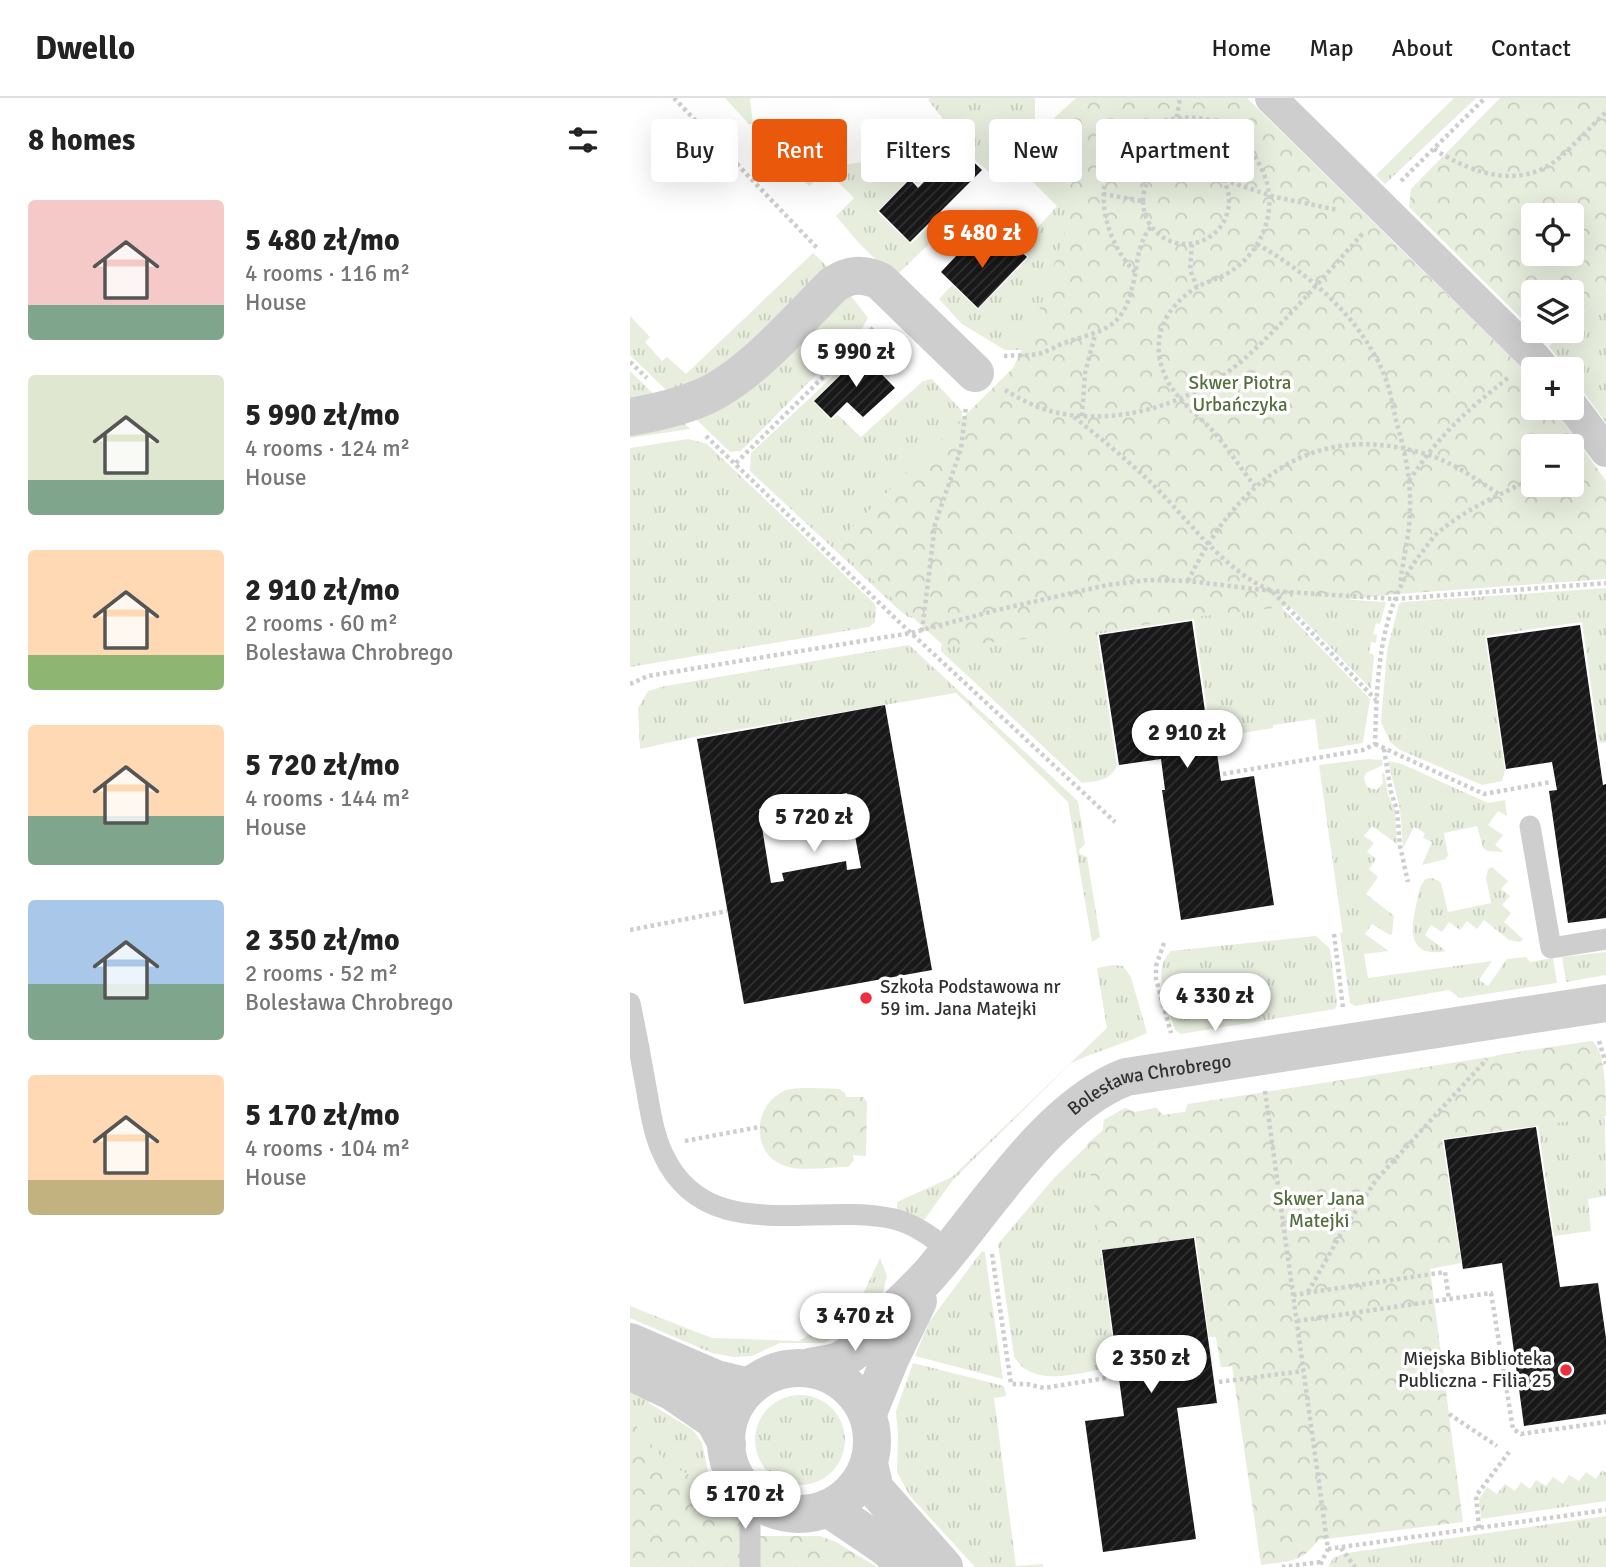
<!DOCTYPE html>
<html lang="en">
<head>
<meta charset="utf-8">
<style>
	:root { --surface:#fff; --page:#f2f2f2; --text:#222; --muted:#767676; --line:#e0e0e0; --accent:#ea580c }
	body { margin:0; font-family:Signika,sans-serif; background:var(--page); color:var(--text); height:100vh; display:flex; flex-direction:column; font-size:26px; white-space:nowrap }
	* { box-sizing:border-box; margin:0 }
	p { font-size:23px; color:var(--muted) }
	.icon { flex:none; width:38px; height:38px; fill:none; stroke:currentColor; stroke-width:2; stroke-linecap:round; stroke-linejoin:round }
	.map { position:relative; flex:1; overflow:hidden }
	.sheet { display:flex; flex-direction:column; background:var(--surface); width:630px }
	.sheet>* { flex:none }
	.banner { position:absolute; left:21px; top:21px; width:665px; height:63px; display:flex; gap:14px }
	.fabs { position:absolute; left:891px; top:105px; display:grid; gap:14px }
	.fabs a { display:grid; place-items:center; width:63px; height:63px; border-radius:7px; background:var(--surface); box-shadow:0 7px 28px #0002; font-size:35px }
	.price { position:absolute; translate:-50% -60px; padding:0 16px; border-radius:24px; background:#fff; color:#222; font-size:23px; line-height:46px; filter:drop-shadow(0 2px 4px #0008) }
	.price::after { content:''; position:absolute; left:50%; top:42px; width:21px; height:16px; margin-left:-10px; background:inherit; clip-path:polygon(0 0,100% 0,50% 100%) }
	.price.on { background:var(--accent); color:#fff }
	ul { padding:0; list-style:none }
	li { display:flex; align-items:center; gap:21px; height:175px; padding:0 28px }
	li span { display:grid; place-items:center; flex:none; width:196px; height:140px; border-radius:7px; color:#555 }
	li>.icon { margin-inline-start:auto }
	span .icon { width:84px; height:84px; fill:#fffc; stroke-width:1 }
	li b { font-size:30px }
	h2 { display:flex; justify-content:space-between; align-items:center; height:84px; padding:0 28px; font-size:30px }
	.chip { padding:0 24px; border-radius:7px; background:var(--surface); box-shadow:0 7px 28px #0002; font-size:24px; line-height:63px }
	.chip.on { background:var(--accent); color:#fff }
	header { display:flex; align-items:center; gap:42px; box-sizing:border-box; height:98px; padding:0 35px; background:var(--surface); border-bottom:2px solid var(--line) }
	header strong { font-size:33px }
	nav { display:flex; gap:38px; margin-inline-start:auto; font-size:24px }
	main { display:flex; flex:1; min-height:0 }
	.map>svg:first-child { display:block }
	.grass { fill:url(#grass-tufts) }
	.forest { fill:url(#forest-crowns); fill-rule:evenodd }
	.building { fill:url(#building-hatch); fill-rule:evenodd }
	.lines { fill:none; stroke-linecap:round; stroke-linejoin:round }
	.path { stroke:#cecece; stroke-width:4.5; stroke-dasharray:3.5 3.5; stroke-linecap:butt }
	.service { stroke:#cecece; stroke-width:21 }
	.pedestrian { stroke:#cecece; stroke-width:32 }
	.minor { stroke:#cecece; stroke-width:38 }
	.poi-dot { fill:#ec2f3e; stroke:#fff; stroke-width:2.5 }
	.labels { text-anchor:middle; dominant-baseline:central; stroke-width:7; stroke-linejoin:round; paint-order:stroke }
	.park-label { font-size:19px; fill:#546f3c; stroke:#fff }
	.poi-label { font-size:19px; fill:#313131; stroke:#fff; text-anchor:start }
	.street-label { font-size:19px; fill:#313131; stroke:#fff }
</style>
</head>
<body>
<header>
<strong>Dwello</strong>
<nav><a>Home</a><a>Map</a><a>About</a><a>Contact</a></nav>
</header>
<main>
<section class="sheet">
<h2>8 homes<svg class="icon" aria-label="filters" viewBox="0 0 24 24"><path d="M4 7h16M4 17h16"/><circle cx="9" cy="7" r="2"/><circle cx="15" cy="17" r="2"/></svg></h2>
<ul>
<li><span style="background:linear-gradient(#f6c9c9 75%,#7fa58c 0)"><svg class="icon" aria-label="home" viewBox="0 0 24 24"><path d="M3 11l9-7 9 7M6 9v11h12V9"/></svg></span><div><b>5 480 zł/mo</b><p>4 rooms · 116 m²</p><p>House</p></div></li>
<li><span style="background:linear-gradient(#dfe7d0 75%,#7fa58c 0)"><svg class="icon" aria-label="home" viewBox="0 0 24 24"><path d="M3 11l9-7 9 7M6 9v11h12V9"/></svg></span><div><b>5 990 zł/mo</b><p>4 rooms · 124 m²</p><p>House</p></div></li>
<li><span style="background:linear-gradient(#ffd9b3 75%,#8fb573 0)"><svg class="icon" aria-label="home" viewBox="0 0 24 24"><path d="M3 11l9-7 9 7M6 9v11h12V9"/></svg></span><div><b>2 910 zł/mo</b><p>2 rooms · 60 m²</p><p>Bolesława Chrobrego</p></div></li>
<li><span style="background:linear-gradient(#ffd9b3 65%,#7fa58c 0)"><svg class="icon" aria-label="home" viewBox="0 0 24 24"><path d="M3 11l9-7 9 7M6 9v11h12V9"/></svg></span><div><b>5 720 zł/mo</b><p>4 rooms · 144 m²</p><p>House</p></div></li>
<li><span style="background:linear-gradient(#a9c7e8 60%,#7fa58c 0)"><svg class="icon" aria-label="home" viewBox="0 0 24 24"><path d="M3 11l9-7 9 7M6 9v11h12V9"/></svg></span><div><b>2 350 zł/mo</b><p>2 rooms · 52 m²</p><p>Bolesława Chrobrego</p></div></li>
<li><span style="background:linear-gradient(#ffd9b3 75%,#c2b280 0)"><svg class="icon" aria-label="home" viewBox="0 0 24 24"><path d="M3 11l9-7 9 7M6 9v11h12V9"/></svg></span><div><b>5 170 zł/mo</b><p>4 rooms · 104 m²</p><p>House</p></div></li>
</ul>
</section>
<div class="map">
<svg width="976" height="1469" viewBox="0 0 976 1469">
	<defs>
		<pattern id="grass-tufts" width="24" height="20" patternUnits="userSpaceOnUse" patternTransform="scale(1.75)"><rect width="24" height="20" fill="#e7eede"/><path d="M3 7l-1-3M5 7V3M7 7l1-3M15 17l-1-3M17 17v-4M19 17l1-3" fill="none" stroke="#c7cdbf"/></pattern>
		<pattern id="forest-crowns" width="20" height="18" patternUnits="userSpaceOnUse" patternTransform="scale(1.75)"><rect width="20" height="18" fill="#e7eede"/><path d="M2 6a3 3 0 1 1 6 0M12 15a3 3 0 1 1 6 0" fill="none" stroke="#c7cdbf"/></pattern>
		<pattern id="building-hatch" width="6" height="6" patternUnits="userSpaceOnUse" patternTransform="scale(1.75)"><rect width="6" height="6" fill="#181818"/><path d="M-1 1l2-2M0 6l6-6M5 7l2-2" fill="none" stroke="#313131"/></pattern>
	</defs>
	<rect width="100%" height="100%" fill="#fff"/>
	<path class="grass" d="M95 0H123L120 1 123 26H119Z
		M300 0H405V21L390 36 397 45 446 0H544L396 252H375L332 226 309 201 322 187 348 211 399 159 389 150 427 108 381 62 367 74 360 75 328 47 288 87 280 80 247 114 281 146 314 112 318 122 315 130 264 180 228 144 206 118 224 100 197 73 179 88 146 56 147 48H163L166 72 252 62 250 44H253L266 59 313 21 298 2Z
		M824 0H846L755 86 746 77Z
		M183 155 202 173 238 220 233 229 111 353 100 354 0 257V218L20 239 15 244 32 263 37 259 56 276Z
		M976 191V325L942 278V271H936L919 248 935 233H942V226Z
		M246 238 274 266 258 280 232 255 183 303 201 322 208 317 231 339 293 283 302 281 332 313 331 330 290 521 278 519 266 509 120 373 121 355Z
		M0 273 60 331 0 340Z
		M58 341 77 346 244 505 246 510 245 524 239 529 0 569V350Z
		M976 490V644L969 645 952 524 855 538 875 673 872 683 852 687 770 652 760 644 751 624 757 552 769 506 772 504Z
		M656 498 756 504 750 526 746 525 743 536 747 537 746 545 741 544 739 555 744 557 741 591 659 507Z
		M644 501 740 601 733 645 689 652 685 621 643 627V630L581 640 564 521 467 536 487 668C479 683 468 683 452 685L311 553 312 540Z
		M279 547 448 703 455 746 449 752 450 756 457 759 470 839 462 844 438 704 326 595 64 639 10 651 8 610 18 593 35 588Z
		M738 661 752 662 753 667 736 675 734 680 737 689 747 692 753 685 752 676 754 674 758 696 765 713 767 746 742 728 734 738 744 745 737 754 746 761 739 771 748 779 736 796 764 818 762 836 760 837 742 826 735 836 759 853 734 856 738 880 862 863 849 882 858 888 877 861 896 859 900 864 923 860 927 885 830 900 819 892 725 908 720 905 710 835 713 834 712 829 689 667Z
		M758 663 772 666 858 705 875 702 877 718 868 713 858 727 873 737 865 747 874 754 858 753 853 750 847 728 814 735 818 757 816 761 792 767 802 744 793 740 795 735 784 729 773 750 770 711Z
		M862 769 878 783 871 791 880 798 872 807 881 815 874 824 893 841 890 844 879 842 854 822 847 831 837 823 830 832 819 824 812 834 801 827 795 837 816 853C783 860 779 838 785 813 788 802 789 767 811 785L818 814 861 805 856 780 858 771Z
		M686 838 700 851 707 906 705 911 551 936 545 932C538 908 520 873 541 853Z
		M976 854V877L936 884 932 859Z
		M483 867 493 868 501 879 517 935C492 947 466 953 441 965L323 1082 294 1122 267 1112V1104L322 1079 477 930 467 870Z
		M962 943C976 954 976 1072 976 1098L958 1101 961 1133 924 1138 908 1027 812 1041 831 1165 715 1137 867 957Z
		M558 1006 643 1262 591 1269 586 1239H579L566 1139 471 1152 486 1268C456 1273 401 1293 384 1258L368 1146 424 1080 473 1032 474 1022 495 1010 505 1014 526 1010 533 1017 555 1014Z
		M352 1153 355 1155 373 1281 285 1258 299 1224Z
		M250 1160 257 1178 253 1194 220 1229 194 1245H150L122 1258 104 1259 82 1255 0 1220V1208L82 1240 169 1243 229 1205Z
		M283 1265 374 1288 376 1298 364 1300 386 1468 413 1466V1469H345L280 1398 267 1374 268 1338 266 1313Z
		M0 1284 24 1295 19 1305 63 1332 72 1345 78 1374 86 1391C70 1383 51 1377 37 1365 23 1352 15 1336 0 1323Z
		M125 1342a45 45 0 1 1 90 0a45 45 0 1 1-90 0Z
		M972 1372 976 1375V1403L851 1421 849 1401 857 1389 867 1396 875 1386 885 1393 891 1384 900 1391 906 1382 916 1388 923 1379 933 1386 939 1377 949 1383 956 1374 966 1381Z
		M976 1418V1469H698L704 1459 717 1455Z"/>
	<path class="forest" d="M454 0H617L888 266 903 284V310H924L976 383V481L768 496 565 519 466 534 315 549 204 447 383 270 406 222 443 109 395 56ZM903 348H942V387H903Z
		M870 0H976V191L942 226V194H903V232L779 109 781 91ZM903 117H942V156H903Z
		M962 943C976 952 976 1000 976 1018L812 1041 831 1165 800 1171 833 1424 688 1442C671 1466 658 1463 631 1467L602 1268 591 1269 586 1239H579L566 1139 470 1152 457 1046 473 1032 474 1022 495 1010 505 1014 526 1010 533 1017 555 1014 558 1006Z
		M209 991 215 995 216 999H233L237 1004 236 1058 223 1057 224 1062 218 1069C204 1069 170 1073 158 1069 122 1060 120 1009 154 993 166 988 195 991 209 991Z
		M0 1323 15 1336 25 1352 40 1367 86 1391 110 1418V1469H0Z
		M126 1438H190L206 1444 247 1469H126Z"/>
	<path class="building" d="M328 49 352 72 280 144 249 113 280 81 288 90Z
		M344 139 363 157 378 142 397 159 348 210 311 174Z
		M232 256 265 290 233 319 217 304 201 320 184 303Z
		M562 523 581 655H587L591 683 624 678 644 807 551 822 532 692H535L531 661 489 667 469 537Z
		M950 527 973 687 976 686V820L938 825 919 693 927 692 922 664 876 671 857 540Z
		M255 607 302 872 114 906 67 641ZM217 695 231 770 217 772 216 763 152 775 154 783 141 785 129 711Z
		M906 1029 930 1189 968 1185 976 1240V1316L894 1328 872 1165 833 1171 814 1042Z
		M564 1140 587 1305 547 1310 566 1441 473 1454 455 1323 494 1318 472 1152Z"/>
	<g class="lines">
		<path class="path" d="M44 0 189 152
			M804 51C836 72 879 89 916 69 932 61 961 28 976 14
			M513 103a43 43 0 1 1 86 0a43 43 0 1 1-86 0Z
			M545 61 543 42 550 0
			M594 82 645 99 708 112
			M771 83 855 0
			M473 96 512 103
			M562 146 560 172 567 189
			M627 146C681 177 732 221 755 279 761 294 763 311 767 326 775 353 781 382 780 411 780 435 773 461 770 486
			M505 174C471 139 459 78 498 41 522 19 564 13 593 27 614 37 631 64 637 85 646 119 629 157 598 175 589 181 578 183 569 188 533 209 518 243 537 282 548 303 567 316 583 333 598 350 610 370 625 388
			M374 258C386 257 400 258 412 255 420 252 428 247 437 244 472 232 492 232 502 190 508 170 506 146 521 129
			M0 264 17 280
			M375 292C390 301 407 310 424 314 489 329 563 305 613 262 656 224 695 177 734 134
			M452 318 455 275 465 237
			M444 319C468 338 492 358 514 378 555 416 591 472 642 493L746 602
			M76 338 267 522 485 724
			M106 365 245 228
			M779 383C809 337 836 313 879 279
			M558 483C606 384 682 321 795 356 823 364 846 381 870 397
			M292 533 305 426 331 351 336 308
			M0 586 18 578 281 535 367 512 477 487 518 482 558 483 642 493 765 501 976 485
			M745 646 854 696 921 684
			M754 651 761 694 767 712 770 748 778 784
			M593 676 733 652 745 646C747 579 748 508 793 453 798 447 803 438 810 433 837 410 872 396 903 380
			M0 832 97 813
			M704 836 713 910
			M534 845 526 868V881L541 935
			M969 943 976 966
			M635 993 698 1451 689 1469
			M55 1043 129 1029
			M362 1156 381 1286H397L414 1290 482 1279
			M678 1194 712 1134 746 1082 857 961
			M663 1197 815 1174 819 1201
			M667 1223 861 1195 883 1331 891 1336 976 1324
			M589 1284 673 1273
			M819 1316 867 1348
			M849 1430 846 1398 879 1354
			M711 1450 725 1469
			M698 1451 976 1412
			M652 1469 691 1464"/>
		<path class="service" d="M900 728 921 850 976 841
			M0 905C6 933 11 961 16 989 20 1011 23 1035 33 1056 76 1150 184 1103 264 1121 285 1126 303 1140 319 1152
			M120 1469V1421L125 1405"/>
		<path class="pedestrian" d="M641 0 905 260 914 271
			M942 308 976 353"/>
		<g class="minor">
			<path d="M0 319C24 315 50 309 73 299 119 279 167 223 203 187 219 176 232 175 250 183L345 275"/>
			<path d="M0 1244 86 1281 119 1289"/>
			<path id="s1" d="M180 1269C189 1267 202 1266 211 1262 232 1251 250 1228 266 1211 279 1197 294 1184 306 1169 358 1108 420 1008 496 979L976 905"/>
			<circle cx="169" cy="1343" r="73"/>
			<path d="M0 1273 43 1294 84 1322 97 1346"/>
			<path d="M238 1315 260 1261 288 1203"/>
			<path d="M239 1366 245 1391 314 1469"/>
			<path d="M198 1410 254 1448 279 1469"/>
		</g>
	</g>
	<g class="poi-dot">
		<circle cx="236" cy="900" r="7"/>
		<circle cx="936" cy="1272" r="7"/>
	</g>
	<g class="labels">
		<g class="park-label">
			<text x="610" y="285">Skwer Piotra<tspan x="610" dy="22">Urbańczyka</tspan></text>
			<text x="689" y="1101">Skwer Jana<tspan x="689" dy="22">Matejki</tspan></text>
		</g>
		<g class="poi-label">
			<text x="250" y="889">Szkoła Podstawowa nr<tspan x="250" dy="22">59 im. Jana Matejki</tspan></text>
			<text x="922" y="1261" text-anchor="end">Miejska Biblioteka<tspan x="922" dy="22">Publiczna - Filia 25</tspan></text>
		</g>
		<g class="street-label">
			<text stroke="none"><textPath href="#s1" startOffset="457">Bolesława Chrobrego</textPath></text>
		</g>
	</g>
</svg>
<div class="fabs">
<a><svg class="icon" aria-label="locate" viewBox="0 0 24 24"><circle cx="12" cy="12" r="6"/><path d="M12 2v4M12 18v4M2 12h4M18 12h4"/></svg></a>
<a><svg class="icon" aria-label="layers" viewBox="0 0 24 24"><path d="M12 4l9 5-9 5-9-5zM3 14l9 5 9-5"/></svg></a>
<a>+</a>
<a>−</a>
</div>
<b class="price on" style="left:352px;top:172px">5 480 zł</b>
<b class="price" style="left:226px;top:291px">5 990 zł</b>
<b class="price" style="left:557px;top:672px">2 910 zł</b>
<b class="price" style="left:184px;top:756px">5 720 zł</b>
<b class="price" style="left:585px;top:935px">4 330 zł</b>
<b class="price" style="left:225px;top:1255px">3 470 zł</b>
<b class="price" style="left:521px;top:1297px">2 350 zł</b>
<b class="price" style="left:115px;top:1433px">5 170 zł</b>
<div class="banner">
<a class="chip">Buy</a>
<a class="chip on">Rent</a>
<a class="chip">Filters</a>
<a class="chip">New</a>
<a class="chip">Apartment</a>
</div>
</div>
</main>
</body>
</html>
